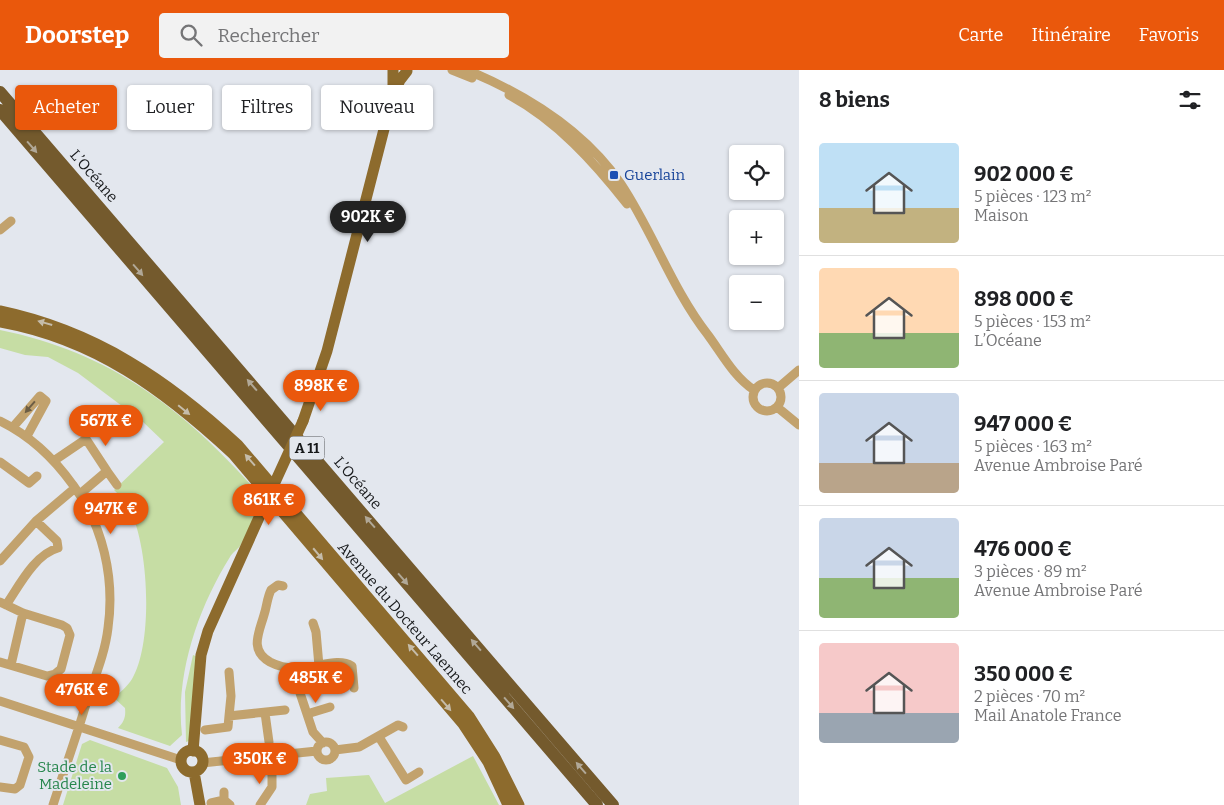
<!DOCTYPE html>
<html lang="fr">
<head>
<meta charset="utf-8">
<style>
	:root { --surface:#fff; --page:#f2f2f2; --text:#202124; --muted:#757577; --line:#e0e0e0; --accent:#ea580c }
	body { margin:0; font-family:Bitter,serif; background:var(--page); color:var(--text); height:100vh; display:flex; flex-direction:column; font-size:19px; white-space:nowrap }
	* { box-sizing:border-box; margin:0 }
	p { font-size:16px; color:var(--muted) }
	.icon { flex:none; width:28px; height:28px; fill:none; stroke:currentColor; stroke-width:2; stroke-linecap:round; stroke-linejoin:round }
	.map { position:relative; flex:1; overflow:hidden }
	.side { display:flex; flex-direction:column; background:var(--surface); width:425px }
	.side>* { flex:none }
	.banner { position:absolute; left:15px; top:15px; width:475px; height:45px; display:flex; gap:10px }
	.controls { position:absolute; left:729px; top:75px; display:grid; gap:10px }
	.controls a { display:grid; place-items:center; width:55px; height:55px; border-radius:5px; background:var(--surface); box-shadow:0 1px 4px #0004; font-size:25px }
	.price { position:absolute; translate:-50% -42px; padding:0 11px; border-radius:18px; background:var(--accent); color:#fff; font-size:16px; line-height:32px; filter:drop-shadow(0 1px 2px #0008) }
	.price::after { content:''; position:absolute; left:50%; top:30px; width:15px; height:11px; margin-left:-8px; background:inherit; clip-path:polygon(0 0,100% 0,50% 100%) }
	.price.selected { background:#222; color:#fff }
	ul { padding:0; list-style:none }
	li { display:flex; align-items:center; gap:15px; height:125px; padding:0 20px }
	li+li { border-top:1px solid var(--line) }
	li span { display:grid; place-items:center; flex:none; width:140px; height:100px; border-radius:5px; color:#555 }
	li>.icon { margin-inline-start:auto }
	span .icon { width:60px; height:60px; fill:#fffc; stroke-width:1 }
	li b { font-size:21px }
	h2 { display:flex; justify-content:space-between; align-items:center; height:60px; padding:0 20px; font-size:21px }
	.chip { padding:0 18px; border-radius:5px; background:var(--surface); box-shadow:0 1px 4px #0004; font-size:18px; line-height:45px }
	.chip.selected { background:var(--accent); color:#fff }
	header { display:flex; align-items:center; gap:30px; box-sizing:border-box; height:70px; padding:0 25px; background:var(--accent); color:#fff }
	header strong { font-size:24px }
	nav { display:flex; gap:28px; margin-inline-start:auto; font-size:18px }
	.search { width:350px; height:45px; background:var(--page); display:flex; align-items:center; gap:12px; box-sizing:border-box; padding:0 18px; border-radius:5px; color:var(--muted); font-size:19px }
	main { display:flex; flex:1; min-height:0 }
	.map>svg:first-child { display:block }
	.green { fill:#c6dda4 }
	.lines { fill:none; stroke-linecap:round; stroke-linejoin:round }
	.minor { stroke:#c2a26d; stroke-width:9 }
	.major { stroke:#8d6b2d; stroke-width:11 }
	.highway { stroke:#745a2d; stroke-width:12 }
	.major-bridge { stroke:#8d6b2d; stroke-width:11 }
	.oneway { fill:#b1a897 }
	.oneway2 { fill:#c5bcaa }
	.oneway3 { fill:#6c5d44 }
	.transit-dot { fill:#1a4fb4; stroke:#e3e7ee; stroke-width:2 }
	.leisure-dot { fill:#2e9e5b; stroke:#e3e7ee; stroke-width:2 }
	.labels { text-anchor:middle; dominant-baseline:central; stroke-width:4; stroke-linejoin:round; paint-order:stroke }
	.shield { fill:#e3e7ee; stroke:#54565a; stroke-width:1 }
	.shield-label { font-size:14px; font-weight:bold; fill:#16181a }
	.transit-label { font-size:15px; fill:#164399; stroke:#e3e7ee; text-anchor:start }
	.street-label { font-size:15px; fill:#16181a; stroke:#e3e7ee }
	.leisure-label { font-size:15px; fill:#27864d; stroke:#e3e7ee; text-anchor:end }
</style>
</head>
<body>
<header>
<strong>Doorstep</strong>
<div class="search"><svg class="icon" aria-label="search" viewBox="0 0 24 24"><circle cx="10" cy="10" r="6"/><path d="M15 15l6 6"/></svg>Rechercher</div>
<nav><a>Carte</a><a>Itinéraire</a><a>Favoris</a></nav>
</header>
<main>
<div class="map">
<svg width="799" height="735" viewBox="0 0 799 735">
	<rect width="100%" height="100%" fill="#e3e7ee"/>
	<path class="green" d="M0 260C114 283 187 342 262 427 255 443 249 461 240 476 237 480 232 483 230 487 198 538 175 605 182 665L170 676 118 658C124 652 126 647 125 638L114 628C120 622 128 616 132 609 154 572 149 470 127 434 124 429 118 424 114 420L164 372 142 351 78 303 48 287 25 285 0 278Z
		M193 585 198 587 189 671 186 672 185 622Z
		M90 670 167 698 178 717 181 735H63L82 674Z
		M473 686 499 735H306L310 724 327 721 326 708 369 705 385 733Z"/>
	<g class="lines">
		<path class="minor" d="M452 0 472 8
			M467 0C527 25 584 60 621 114 653 162 672 219 708 265 722 284 734 307 754 320
			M509 25C557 51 594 92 627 134
			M0 160 11 151
			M753 327a14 14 0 1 1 28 0a14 14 0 1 1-28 0Z
			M778 318 799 300
			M777 337 799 355
			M0 351C31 366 53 387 73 415 103 455 115 508 108 558 105 584 94 609 86 634 76 668 64 701 53 735
			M13 357 40 326 46 331 27 366
			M55 390 86 369 107 401 80 424
			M0 392 29 413 37 406
			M107 401 117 415
			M0 491 36 451 75 418
			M283 516 278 515 271 520C267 528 267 536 264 545 259 563 249 580 270 592 302 609 332 584 352 596L354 618
			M0 532 23 543 62 555 67 558 70 565 61 599 55 604 47 606 0 592
			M6 535C19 516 35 484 58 478L57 471 36 451
			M313 553 316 562 319 596
			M11 595 23 543
			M311 598 300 623 313 662 323 673
			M229 602 231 626 229 646 285 640
			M0 631 181 690
			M265 643 269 672
			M307 644 330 637
			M205 660 228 657 229 646
			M379 667 406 710 419 702
			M0 670 24 677 29 687 20 715 15 719 0 717
			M317 681a9 9 0 1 1 18 0a9 9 0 1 1-18 0Z
			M335 680 359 677 398 655 403 657
			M202 693 317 681
			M224 722V730L230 735
			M211 733 224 730
			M260 735 272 717V701"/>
		<path class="major" d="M393 0V21
			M0 241C95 261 168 310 238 375L469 646 495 687 519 735
			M0 252C95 269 164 320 233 384L463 654 488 692 508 735
			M303 351 327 281 392 28 400 10 407 1
			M181 691a11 11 0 1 1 22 0a11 11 0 1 1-22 0Z
			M193 681 201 585 208 561 266 432
			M194 702 200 735"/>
		<path class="highway" d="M0 22 613 735
			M0 40 597 735"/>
		<path class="major-bridge" d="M266 432 303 351"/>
	</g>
	<defs><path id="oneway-solid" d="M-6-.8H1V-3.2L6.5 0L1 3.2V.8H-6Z" transform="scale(1.25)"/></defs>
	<g class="oneway">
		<use href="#oneway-solid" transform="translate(32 77) rotate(49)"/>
		<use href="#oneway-solid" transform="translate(138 200) rotate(49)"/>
		<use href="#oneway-solid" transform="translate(252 315) rotate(-131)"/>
		<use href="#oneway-solid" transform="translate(370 452) rotate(-131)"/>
		<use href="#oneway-solid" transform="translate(403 509) rotate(49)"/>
		<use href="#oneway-solid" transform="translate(476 575) rotate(-131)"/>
		<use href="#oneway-solid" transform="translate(509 633) rotate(49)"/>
		<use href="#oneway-solid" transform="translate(581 698) rotate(-131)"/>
	</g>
	<g class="oneway2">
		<use href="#oneway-solid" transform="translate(45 253) rotate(-164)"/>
		<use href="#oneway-solid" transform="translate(184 340) rotate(39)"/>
		<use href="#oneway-solid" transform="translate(250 390) rotate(-131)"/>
		<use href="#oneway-solid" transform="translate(318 484) rotate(50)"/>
		<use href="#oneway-solid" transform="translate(413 580) rotate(-131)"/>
		<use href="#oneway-solid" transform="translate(446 635) rotate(49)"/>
	</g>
	<use class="oneway3" href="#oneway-solid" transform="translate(30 337) rotate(131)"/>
	<rect class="transit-dot" x="609" y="100" width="10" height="10" rx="2.5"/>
	<circle class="leisure-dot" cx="122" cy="706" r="5"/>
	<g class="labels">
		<rect class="shield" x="289.5" y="366.5" width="35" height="23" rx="4"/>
		<g class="shield-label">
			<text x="307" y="378">A 11</text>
		</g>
		<g class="transit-label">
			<text x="624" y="105">Guerlain</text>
		</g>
		<g class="street-label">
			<text transform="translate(94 106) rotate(49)">L’Océane</text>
			<text transform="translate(358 413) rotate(49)">L’Océane</text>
			<text transform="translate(405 548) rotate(49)">Avenue du Docteur Laennec</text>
		</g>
		<g class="leisure-label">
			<text x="112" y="697">Stade de la<tspan x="112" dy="17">Madeleine</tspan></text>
		</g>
	</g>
</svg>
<div class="controls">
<a><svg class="icon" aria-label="locate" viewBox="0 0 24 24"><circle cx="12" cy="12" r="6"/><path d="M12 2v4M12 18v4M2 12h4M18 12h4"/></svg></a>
<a>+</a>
<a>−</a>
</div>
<b class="price selected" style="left:368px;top:173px">902K €</b>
<b class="price" style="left:321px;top:342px">898K €</b>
<b class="price" style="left:106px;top:377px">567K €</b>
<b class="price" style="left:269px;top:456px">861K €</b>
<b class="price" style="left:111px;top:465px">947K €</b>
<b class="price" style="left:316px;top:634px">485K €</b>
<b class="price" style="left:82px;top:646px">476K €</b>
<b class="price" style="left:260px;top:715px">350K €</b>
<div class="banner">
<a class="chip selected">Acheter</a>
<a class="chip">Louer</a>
<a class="chip">Filtres</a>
<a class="chip">Nouveau</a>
</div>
</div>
<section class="side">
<h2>8 biens<svg class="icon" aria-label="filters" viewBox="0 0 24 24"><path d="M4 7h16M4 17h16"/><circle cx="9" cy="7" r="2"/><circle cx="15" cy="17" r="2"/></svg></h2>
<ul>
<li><span style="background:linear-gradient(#bfe0f5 65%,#c2b280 0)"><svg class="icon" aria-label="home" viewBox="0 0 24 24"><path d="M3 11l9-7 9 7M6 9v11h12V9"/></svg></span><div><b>902 000 €</b><p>5 pièces · 123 m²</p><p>Maison</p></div></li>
<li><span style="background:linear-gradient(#ffd9b3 65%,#8fb573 0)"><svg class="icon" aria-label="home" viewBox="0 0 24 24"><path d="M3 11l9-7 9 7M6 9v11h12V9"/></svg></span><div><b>898 000 €</b><p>5 pièces · 153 m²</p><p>L’Océane</p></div></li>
<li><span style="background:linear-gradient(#c9d6e8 70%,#b9a48a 0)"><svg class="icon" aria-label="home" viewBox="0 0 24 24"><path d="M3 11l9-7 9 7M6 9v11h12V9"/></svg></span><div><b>947 000 €</b><p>5 pièces · 163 m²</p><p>Avenue Ambroise Paré</p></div></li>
<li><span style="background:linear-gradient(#c9d6e8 60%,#8fb573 0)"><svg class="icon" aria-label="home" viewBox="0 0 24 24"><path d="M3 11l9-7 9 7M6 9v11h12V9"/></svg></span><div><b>476 000 €</b><p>3 pièces · 89 m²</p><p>Avenue Ambroise Paré</p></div></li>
<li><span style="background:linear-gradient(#f6c9c9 70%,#9aa5b1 0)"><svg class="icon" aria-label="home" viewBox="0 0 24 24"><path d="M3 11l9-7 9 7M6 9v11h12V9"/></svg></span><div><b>350 000 €</b><p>2 pièces · 70 m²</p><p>Mail Anatole France</p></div></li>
</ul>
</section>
</main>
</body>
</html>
